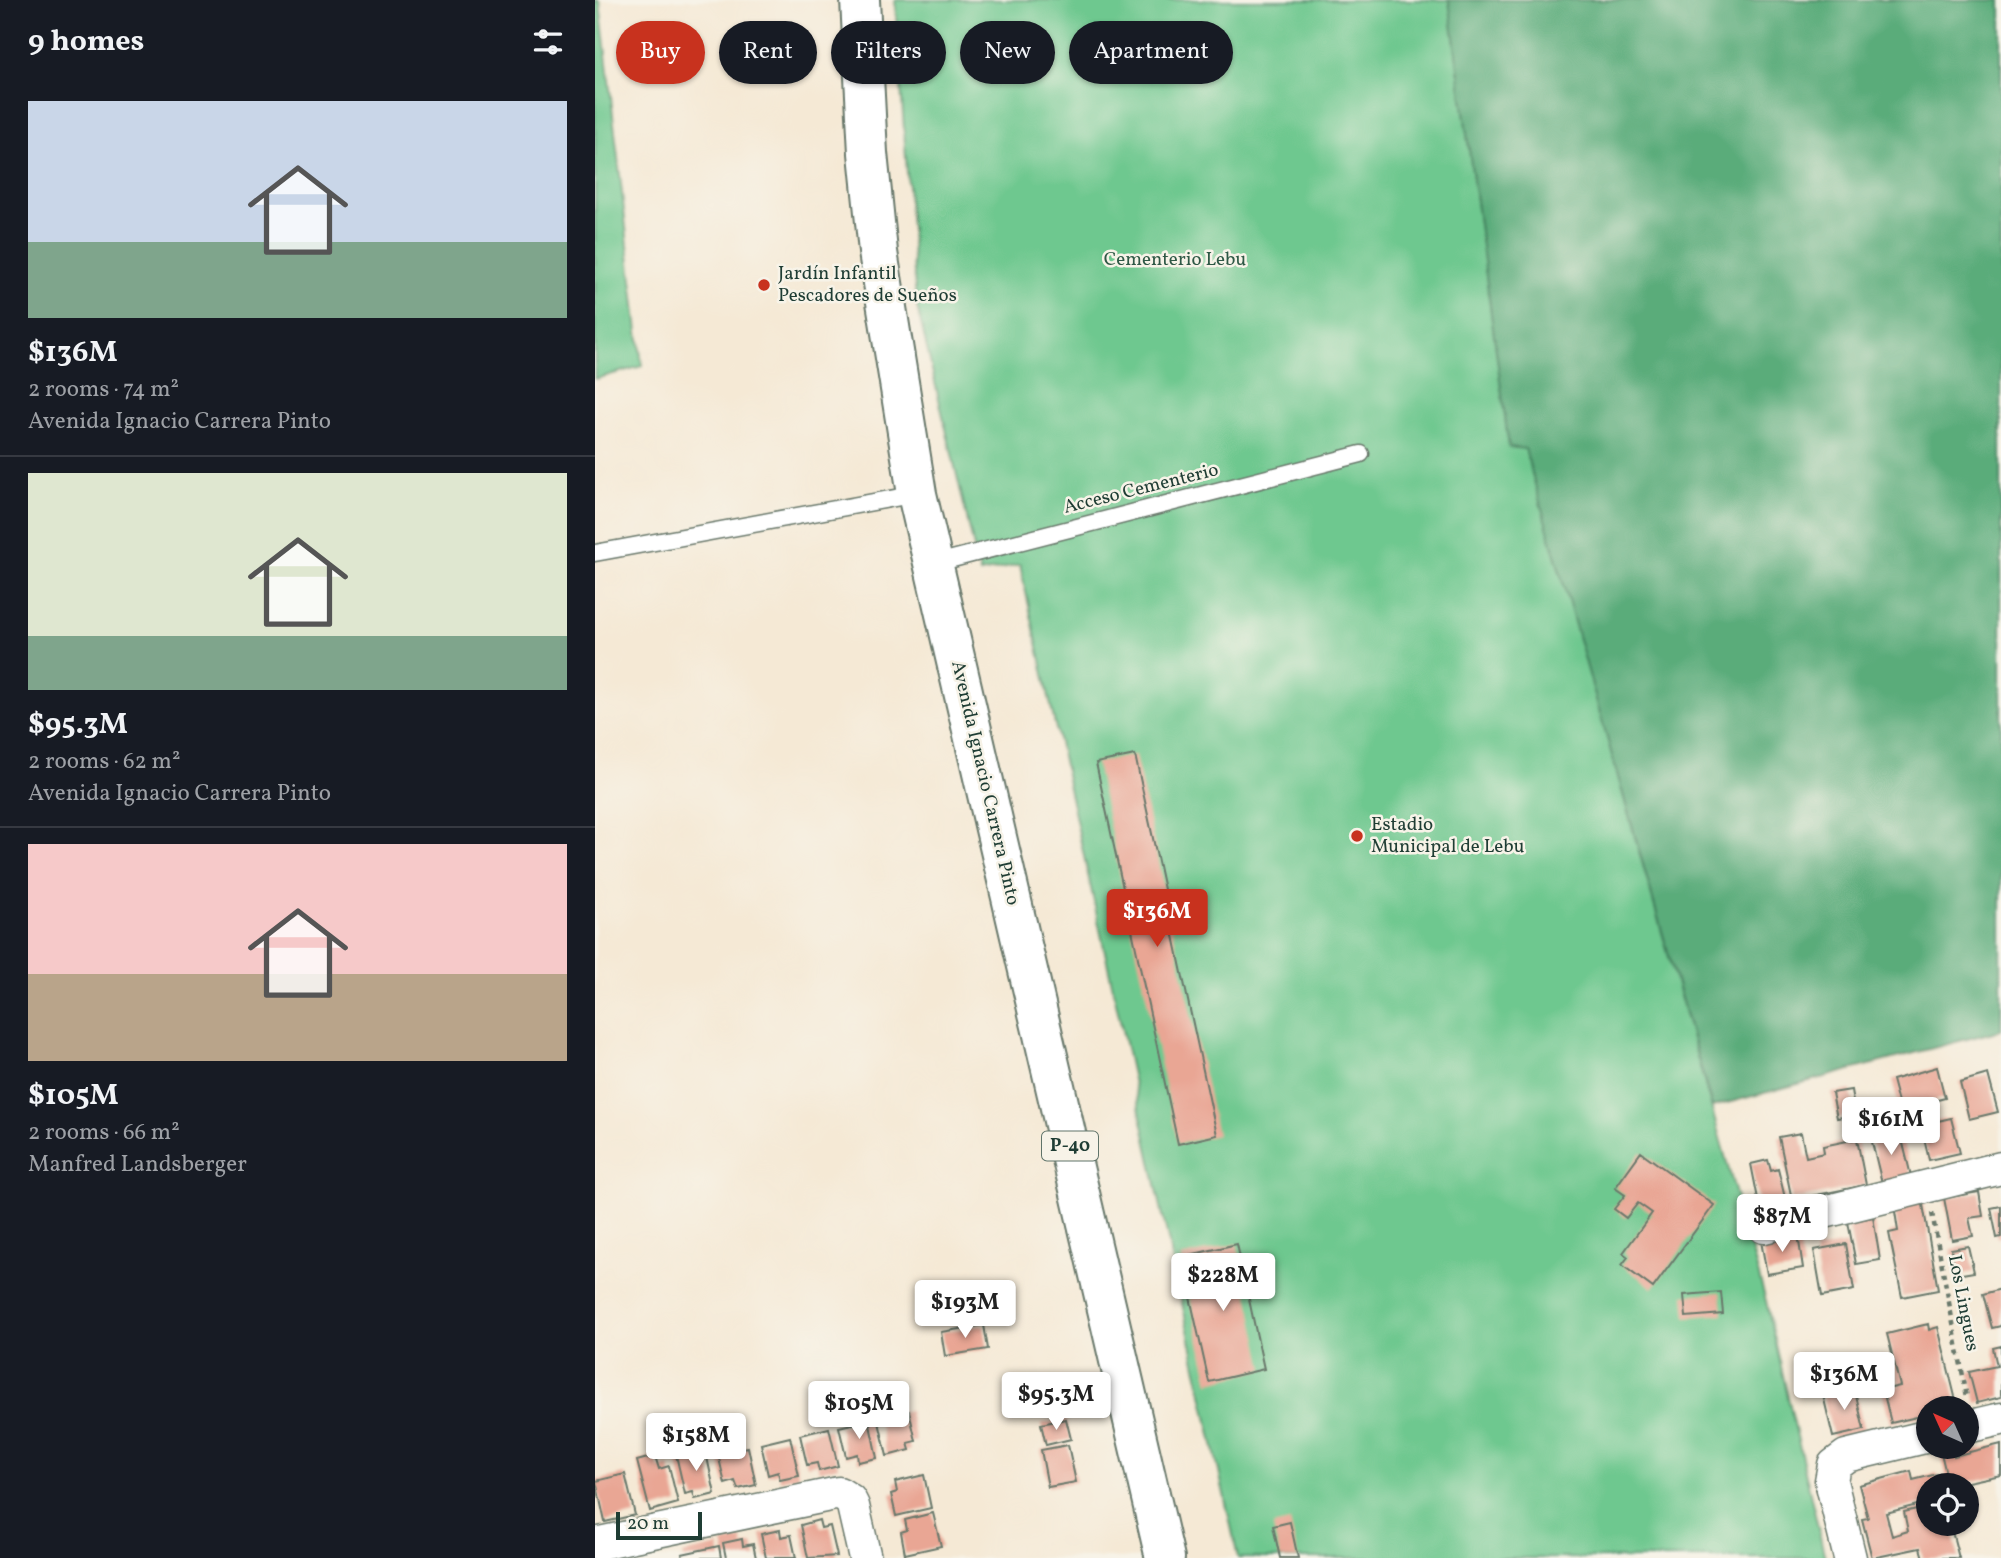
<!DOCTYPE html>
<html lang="en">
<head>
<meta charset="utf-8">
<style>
	:root { --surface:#171b24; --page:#20242c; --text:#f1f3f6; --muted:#9ea1a6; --line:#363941; --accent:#c8321e }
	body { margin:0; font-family:Vollkorn,serif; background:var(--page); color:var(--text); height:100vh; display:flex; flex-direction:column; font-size:26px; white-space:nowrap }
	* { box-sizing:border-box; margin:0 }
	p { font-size:23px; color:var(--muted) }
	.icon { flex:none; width:38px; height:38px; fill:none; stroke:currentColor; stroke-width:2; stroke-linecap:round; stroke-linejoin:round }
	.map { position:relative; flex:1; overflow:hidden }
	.side { display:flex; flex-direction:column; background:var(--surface); width:595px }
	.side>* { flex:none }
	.guide { position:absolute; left:21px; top:21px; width:665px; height:63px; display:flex; gap:14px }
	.needle { width:46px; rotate:315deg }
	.controls { position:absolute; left:1321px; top:1396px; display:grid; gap:14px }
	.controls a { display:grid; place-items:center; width:63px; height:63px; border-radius:50%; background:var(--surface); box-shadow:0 2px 5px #0004; font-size:35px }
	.scale { position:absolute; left:21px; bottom:18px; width:86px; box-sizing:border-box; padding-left:7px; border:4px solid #1f3d34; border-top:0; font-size:19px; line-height:24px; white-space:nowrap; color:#1f3d34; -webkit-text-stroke:5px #f7f3e8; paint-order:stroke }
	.price { position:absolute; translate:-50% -60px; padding:0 16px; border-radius:7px; background:#fff; color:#222; font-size:23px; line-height:46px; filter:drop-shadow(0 2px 4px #0008) }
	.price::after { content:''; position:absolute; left:50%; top:42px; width:21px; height:16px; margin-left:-10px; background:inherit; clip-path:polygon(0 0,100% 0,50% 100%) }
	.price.selected { background:var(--accent); color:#fff }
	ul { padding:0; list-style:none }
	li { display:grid; align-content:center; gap:14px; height:371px; padding:0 28px }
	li+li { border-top:2px solid var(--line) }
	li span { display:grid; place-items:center; height:217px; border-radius:0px; color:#555 }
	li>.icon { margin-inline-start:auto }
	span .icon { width:126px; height:126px; fill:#fffc; stroke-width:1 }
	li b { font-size:30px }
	h2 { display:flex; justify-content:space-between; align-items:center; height:84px; padding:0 28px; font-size:30px }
	.chip { padding:0 24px; border-radius:32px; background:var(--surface); box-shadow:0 2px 5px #0004; font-size:24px; line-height:63px }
	.chip.selected { background:var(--accent); color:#fff }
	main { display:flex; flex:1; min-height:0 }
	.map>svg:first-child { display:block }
	.green { fill:#6ec88f; stroke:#468262; stroke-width:2 }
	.forest { fill:#5aac7a; stroke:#3c7457; stroke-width:2 }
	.building { fill:#e9a694 }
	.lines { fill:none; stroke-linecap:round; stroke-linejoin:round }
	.service-casing { stroke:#6a796c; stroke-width:19 }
	.minor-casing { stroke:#6a796c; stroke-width:35 }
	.primary-casing { stroke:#6a796c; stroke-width:42 }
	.path { stroke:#6a796c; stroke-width:4.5; stroke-dasharray:5 5; stroke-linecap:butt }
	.service { stroke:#fff; stroke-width:16 }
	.minor { stroke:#fff; stroke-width:32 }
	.primary { stroke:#fff; stroke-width:38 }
	.poi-dot { fill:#c8321e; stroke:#f7f3e8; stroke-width:2.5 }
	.labels { text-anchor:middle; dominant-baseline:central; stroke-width:5; stroke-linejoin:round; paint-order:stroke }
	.shield { fill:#f7f3e8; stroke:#60746a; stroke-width:2 }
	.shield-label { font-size:18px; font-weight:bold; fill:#1f3d34 }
	.park-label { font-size:19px; fill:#2f5946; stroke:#f7f3e8 }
	.poi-label { font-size:19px; fill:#1f3d34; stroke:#f7f3e8; text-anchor:start }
	.street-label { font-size:19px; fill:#1f3d34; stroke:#f7f3e8 }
</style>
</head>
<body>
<main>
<section class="side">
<h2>9 homes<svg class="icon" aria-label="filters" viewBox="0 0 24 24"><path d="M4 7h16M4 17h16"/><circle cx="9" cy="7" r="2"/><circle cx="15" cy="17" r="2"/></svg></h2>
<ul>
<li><span style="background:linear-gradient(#c9d6e8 65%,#7fa58c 0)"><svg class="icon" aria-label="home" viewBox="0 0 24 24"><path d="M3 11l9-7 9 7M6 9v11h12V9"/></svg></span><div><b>$136M</b><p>2 rooms · 74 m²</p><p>Avenida Ignacio Carrera Pinto</p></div></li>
<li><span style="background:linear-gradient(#dfe7d0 75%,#7fa58c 0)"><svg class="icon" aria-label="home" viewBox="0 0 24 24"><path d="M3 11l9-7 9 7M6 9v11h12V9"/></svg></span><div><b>$95.3M</b><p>2 rooms · 62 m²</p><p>Avenida Ignacio Carrera Pinto</p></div></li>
<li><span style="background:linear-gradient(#f6c9c9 60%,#b9a48a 0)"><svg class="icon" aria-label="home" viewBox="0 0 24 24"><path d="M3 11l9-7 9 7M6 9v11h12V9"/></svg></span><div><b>$105M</b><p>2 rooms · 66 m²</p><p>Manfred Landsberger</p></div></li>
</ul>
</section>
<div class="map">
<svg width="1406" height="1558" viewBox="0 0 1406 1558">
	<rect width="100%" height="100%" fill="#f7f3e8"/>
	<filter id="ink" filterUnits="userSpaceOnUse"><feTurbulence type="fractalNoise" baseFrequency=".0143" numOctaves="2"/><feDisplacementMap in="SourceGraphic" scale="14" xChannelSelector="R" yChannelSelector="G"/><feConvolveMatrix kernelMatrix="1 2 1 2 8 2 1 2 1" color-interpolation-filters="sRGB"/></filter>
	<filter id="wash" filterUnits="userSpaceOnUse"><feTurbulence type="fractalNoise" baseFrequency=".00686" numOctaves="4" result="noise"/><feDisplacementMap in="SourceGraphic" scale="28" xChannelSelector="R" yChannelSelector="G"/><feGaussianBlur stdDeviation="1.57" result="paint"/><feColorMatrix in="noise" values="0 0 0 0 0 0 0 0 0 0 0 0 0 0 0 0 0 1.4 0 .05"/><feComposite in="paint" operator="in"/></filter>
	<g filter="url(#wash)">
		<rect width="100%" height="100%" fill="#f5e9d5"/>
		<path class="green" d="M0 0 5 2 47 366 0 379Z
			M300 0H854L914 447 930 448 1171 1301 1230 1558H643L425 565 385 573 321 302Z"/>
		<path class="forest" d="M854 0H1406V1030L1117 1107 930 449 914 447Z"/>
		<g id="blocks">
			<path class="building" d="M540 755 622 1135 583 1144 501 763Z
				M1342 1067 1350 1098 1305 1110 1297 1080Z
				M1393 1074 1403 1112 1374 1119 1365 1082Z
				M1256 1090 1260 1115 1242 1118 1237 1093Z
				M1356 1118 1365 1153 1334 1160 1326 1125Z
				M1305 1131 1316 1176 1287 1183 1276 1138Z
				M1206 1133 1211 1157 1229 1153 1228 1146 1262 1139 1271 1185 1197 1200 1184 1137Z
				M1046 1152 1119 1205 1058 1288 1027 1265 1033 1257 1028 1253 1057 1213 1043 1203 1031 1218 1019 1209 1030 1195 1020 1188Z
				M1173 1160 1176 1171 1183 1169 1190 1198 1164 1204 1156 1164Z
				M1384 1192 1388 1216 1374 1218 1378 1236 1357 1240 1349 1198Z
				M1327 1199 1343 1290 1307 1297 1294 1233 1303 1231 1299 1205Z
				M1406 1206V1237L1402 1238 1396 1208Z
				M1278 1217 1285 1260 1261 1264 1253 1222Z
				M1203 1235 1208 1268 1172 1274 1166 1241Z
				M642 1244 669 1369 614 1382 586 1257Z
				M1251 1244 1259 1290 1227 1296 1219 1250Z
				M1373 1246 1379 1272 1361 1275 1356 1249Z
				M1406 1289V1326L1397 1328 1388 1294Z
				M1126 1292 1128 1314 1091 1317 1089 1295Z
				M1333 1324 1334 1330 1343 1327 1363 1409H1334V1420L1327 1422 1326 1416 1296 1423 1288 1390 1305 1386 1292 1334Z
				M389 1325 393 1349 350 1356 346 1332Z
				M1406 1346V1397L1382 1403 1374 1372 1402 1366 1398 1348Z
				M1259 1387 1269 1430 1238 1437 1228 1395Z
				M314 1411 321 1441 313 1443 315 1450 292 1456 283 1418Z
				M471 1419 476 1439 451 1445 446 1424Z
				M274 1420 282 1458 263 1462 262 1454 251 1457 244 1427Z
				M234 1428 243 1466 224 1471 222 1463 212 1465 205 1435Z
				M195 1437 204 1476 185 1480 183 1472 173 1475 166 1444Z
				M1406 1444V1475L1354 1486 1346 1453 1358 1451 1359 1456Z
				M473 1445 481 1482 453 1487 446 1450Z
				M153 1447 161 1485 143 1489 140 1481 130 1484 123 1454Z
				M110 1448 120 1494 100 1499 98 1492 90 1494 81 1455Z
				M60 1456 64 1469 74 1466 83 1503 55 1511 42 1461Z
				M1316 1471 1318 1480 1342 1474 1345 1486H1334V1502L1291 1513 1297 1536 1313 1531 1309 1512 1334 1506V1524H1355L1364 1558H1328L1325 1548 1277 1558 1267 1519 1273 1518 1264 1485Z
				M30 1474 40 1515 10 1522 1 1481Z
				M329 1475 336 1508 301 1516 296 1494 302 1492 300 1482Z
				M338 1513 346 1546 310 1554 306 1532 312 1530 310 1520Z
				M224 1520 226 1528 235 1526 242 1556 213 1558 206 1525Z
				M695 1522 703 1558H685L678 1526Z
				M185 1530 186 1537 196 1535 201 1558H171L166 1534Z
				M147 1539 148 1546 158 1544 161 1558H131L128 1543Z
				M124 1546 126 1558H88L87 1554Z"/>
		</g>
	</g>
	<g filter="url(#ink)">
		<use href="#blocks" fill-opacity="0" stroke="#6a796c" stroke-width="2"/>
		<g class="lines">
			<g class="service-casing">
				<path id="service" d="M0 553 322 494
					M338 564 766 454"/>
			</g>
			<g class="minor-casing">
				<path id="minor" d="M1169 1227 1406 1168
					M1372 1427 1406 1419
					M0 1544 244 1493 255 1500 258 1506 270 1558
					M1255 1558 1236 1481 1239 1465 1251 1456 1334 1436"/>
			</g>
			<g class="primary-casing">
				<path id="primary" d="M265 0 273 153 283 252 322 494 570 1558"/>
			</g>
			<path class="path" d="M1337 1213 1372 1397"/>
			<use href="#service" class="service"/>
			<use href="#minor" class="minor"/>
			<use href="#primary" class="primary"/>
		</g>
	</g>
	<g class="poi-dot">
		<circle cx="169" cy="285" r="7"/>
		<circle cx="762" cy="836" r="7"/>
	</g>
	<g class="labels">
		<rect class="shield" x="447" y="1131.5" width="56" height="29" rx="5"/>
		<g class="shield-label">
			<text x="475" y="1146">P-40</text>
		</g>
		<g class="park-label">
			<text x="580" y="260">Cementerio Lebu</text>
		</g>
		<g class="poi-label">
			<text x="183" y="274">Jardín Infantil<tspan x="183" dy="22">Pescadores de Sueños</tspan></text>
			<text x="776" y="825">Estadio<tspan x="776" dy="22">Municipal de Lebu</tspan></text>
		</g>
		<g class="street-label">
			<text transform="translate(546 489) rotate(-14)">Acceso Cementerio</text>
			<text transform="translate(390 783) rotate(77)">Avenida Ignacio Carrera Pinto</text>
			<text transform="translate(1368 1303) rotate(79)">Los Lingues</text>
		</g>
	</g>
</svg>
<div class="controls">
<a><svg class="needle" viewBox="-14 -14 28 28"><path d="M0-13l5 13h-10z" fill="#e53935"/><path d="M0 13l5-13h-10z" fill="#9ea1a6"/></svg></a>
<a><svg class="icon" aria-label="locate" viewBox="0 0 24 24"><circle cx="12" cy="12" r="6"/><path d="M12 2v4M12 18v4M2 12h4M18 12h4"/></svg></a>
</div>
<div class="scale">20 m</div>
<b class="price selected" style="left:562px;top:949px">$136M</b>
<b class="price" style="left:1296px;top:1157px">$161M</b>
<b class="price" style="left:1187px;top:1254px">$87M</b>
<b class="price" style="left:628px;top:1313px">$228M</b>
<b class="price" style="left:370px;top:1340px">$193M</b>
<b class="price" style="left:1249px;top:1412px">$136M</b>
<b class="price" style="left:461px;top:1432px">$95.3M</b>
<b class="price" style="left:264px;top:1441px">$105M</b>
<b class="price" style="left:101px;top:1473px">$158M</b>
<div class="guide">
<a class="chip selected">Buy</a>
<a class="chip">Rent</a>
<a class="chip">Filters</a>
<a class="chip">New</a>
<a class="chip">Apartment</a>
</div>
</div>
</main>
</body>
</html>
